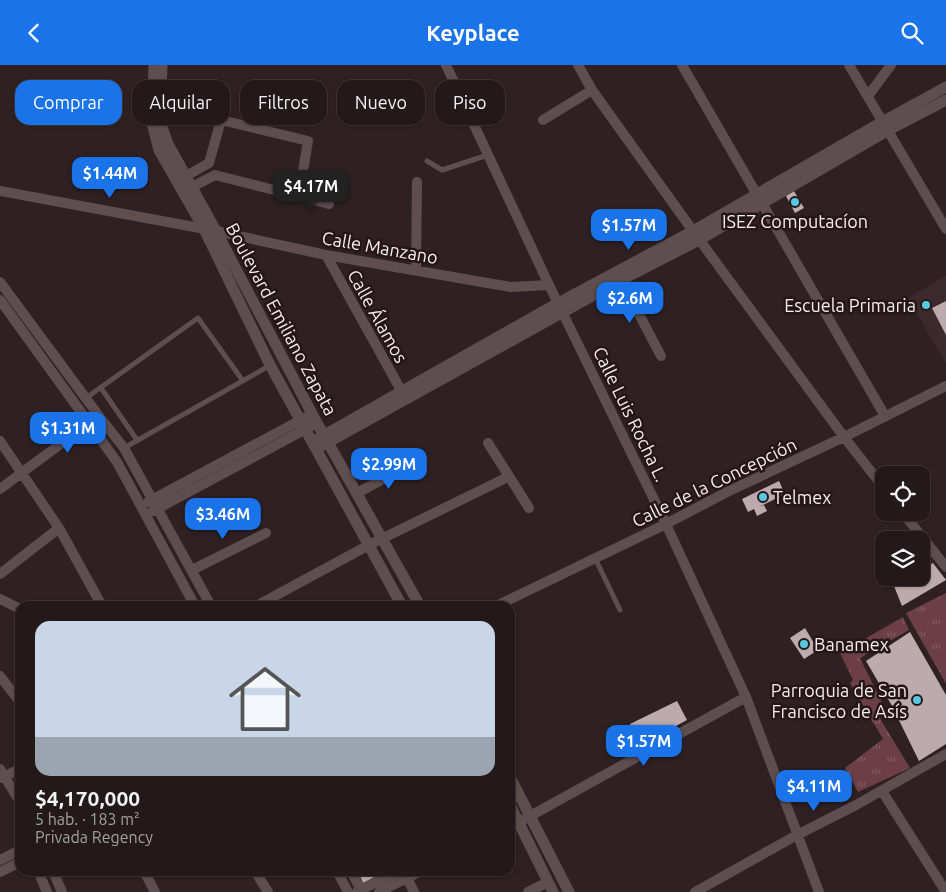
<!DOCTYPE html>
<html lang="es">
<head>
<meta charset="utf-8">
<style>
	:root { --surface:#23191a; --page:#2f2627; --text:#f1f3f6; --muted:#a3a0a2; --line:#403839; --accent:#1a73e8 }
	body { margin:0; font-family:Ubuntu,sans-serif; background:var(--page); color:var(--text); height:100vh; display:flex; flex-direction:column; font-size:19px; white-space:nowrap }
	* { box-sizing:border-box; margin:0 }
	p { font-size:16px; color:var(--muted) }
	.icon { flex:none; width:28px; height:28px; fill:none; stroke:currentColor; stroke-width:2; stroke-linecap:round; stroke-linejoin:round }
	.map { position:relative; flex:1; overflow:hidden }
	.side { position:absolute; left:15px; top:536px; width:500px; height:275px; display:flex; flex-direction:column; background:var(--surface); border-radius:15px; box-shadow:0 1px 4px #0004,0 0 0 1px var(--line) }
	.side>* { flex:none }
	.top-card { position:absolute; left:15px; top:15px; width:500px; height:45px; display:flex; gap:10px }
	.controls { position:absolute; left:875px; top:401px; display:grid; gap:10px }
	.controls a { display:grid; place-items:center; width:55px; height:55px; border-radius:10px; background:var(--surface); box-shadow:0 1px 4px #0004,0 0 0 1px var(--line); font-size:25px }
	.price { position:absolute; translate:-50% -42px; padding:0 11px; border-radius:10px; background:var(--accent); color:#fff; font-size:16px; line-height:32px; filter:drop-shadow(0 1px 2px #0008) }
	.price::after { content:''; position:absolute; left:50%; top:30px; width:15px; height:11px; margin-left:-8px; background:inherit; clip-path:polygon(0 0,100% 0,50% 100%) }
	.price.active { background:#222; color:#fff }
	ul { padding:0; list-style:none }
	li { display:grid; align-content:center; gap:10px; height:265px; padding:0 20px }
	li span { display:grid; place-items:center; height:155px; border-radius:15px; color:#555 }
	li>.icon { margin-inline-start:auto }
	span .icon { width:90px; height:90px; fill:#fffc; stroke-width:1 }
	li b { font-size:21px }
	.chip { padding:0 18px; border-radius:15px; background:var(--surface); box-shadow:0 1px 4px #0004,0 0 0 1px var(--line); font-size:18px; line-height:45px }
	.chip.active { background:var(--accent); color:#fff }
	header { display:flex; justify-content:space-between; align-items:center; height:65px; padding:0 20px; background:var(--accent); color:#fff; font-size:22px; font-weight:600 }
	.map>svg:first-child { display:block }
	.built { fill:#3d282b }
	.grass { fill:url(#grass-tufts) }
	.building { fill:#bdaaad }
	.lines { fill:none; stroke-linecap:round; stroke-linejoin:round }
	.service { stroke:#5e4e50; stroke-width:5 }
	.minor { stroke:#5e4e50; stroke-width:10 }
	.tertiary { stroke:#5e4e50; stroke-width:11 }
	.poi-dot { fill:#56c9e1; stroke:#251719; stroke-width:2 }
	.labels { text-anchor:middle; dominant-baseline:central; stroke-width:5; stroke-linejoin:round; paint-order:stroke }
	.poi-label { font-size:18px; fill:#f6eced; stroke:#251719; text-anchor:end }
	.street-label { font-size:18px; fill:#f6eced; stroke:#251719 }
</style>
</head>
<body>
<header><svg class="icon" aria-label="back" viewBox="0 0 24 24"><path d="M15 5l-7 7 7 7"/></svg>Keyplace<svg class="icon" aria-label="search" viewBox="0 0 24 24"><circle cx="10" cy="10" r="6"/><path d="M15 15l6 6"/></svg></header>
<div class="map">
<svg width="946" height="827" viewBox="0 0 946 827">
	<defs>
		<pattern id="grass-tufts" width="24" height="20" patternUnits="userSpaceOnUse" patternTransform="scale(1.25)"><rect width="24" height="20" fill="#6c3f47"/><path d="M3 7l-1-3M5 7V3M7 7l1-3M15 17l-1-3M17 17v-4M19 17l1-3" fill="none" stroke="#825b62"/></pattern>
	</defs>
	<rect width="100%" height="100%" fill="#2f2123"/>
	<path class="built" d="M946 210V299L908 233Z"/>
	<path class="grass" d="M946 528V619L906 548Z
		M903 552 909 565 860 593 884 642 876 647 910 703 858 727 845 703 883 674 850 618 853 615 840 588Z"/>
	<path class="building" d="M794 126 804 143 795 148 786 131Z
		M946 236V270L932 243Z
		M779 416 785 429 759 442 764 440 767 446 757 451 754 444 748 447 742 434Z
		M933 498 946 515 902 541 894 521 908 512H921V505Z
		M805 563 818 585 804 594 790 573Z
		M910 567 946 630V679L919 696 891 639 866 596Z
		M677 636 687 655 639 681 630 659Z
		M358 806H386L363 818Z"/>
	<g class="lines">
		<path class="service" d="M427 96 442 105 488 90
			M101 323 137 375
			M86 333 198 253 243 316
			M124 383 269 301
			M595 493 620 545"/>
		<path class="minor" d="M446 0 549 220 666 459 746 632 819 827
			M578 0 592 25 693 166 844 372 884 423
			M682 0 885 351
			M849 0 946 164
			M868 31 891 0
			M543 55 592 25
			M186 111 209 98 221 55 308 76 299 130
			M192 122 215 110 329 139
			M0 126 216 166 326 190 511 222 549 220
			M326 190 402 327
			M416 205 417 117
			M621 215 661 291
			M0 217 99 351 124 383 211 541
			M0 235 117 397 195 541
			M0 376 59 463 102 541
			M488 378 529 443
			M0 424 94 354
			M357 428 409 400
			M148 437 312 349
			M153 446 317 358
			M903 448 946 502
			M192 505 266 468
			M0 509 59 463
			M0 534 20 544
			M256 541 369 480 508 412
			M496 541 664 460 727 427 844 372 946 321
			M0 611 20 637
			M0 704 20 737
			M1 713 20 704
			M882 726 946 827
			M510 762 746 632
			M0 795 20 785
			M38 806 47 827
			M53 806 62 827
			M144 806 155 827
			M255 806 268 827
			M337 806 348 827
			M351 806 362 827
			M0 807 20 797
			M407 813 414 827
			M357 827 398 806
			M379 827 421 806
			M528 827 548 817
			M695 827 797 770 856 740 946 689"/>
		<path class="tertiary" d="M154 0 152 58 159 85 204 164 270 300 402 541
			M162 0 160 57 168 79 216 166 317 358 420 541
			M312 377 558 238 693 166 882 57 946 22
			M316 384 621 215 699 175 887 66 946 35
			M510 712 569 827
			M510 740 553 827"/>
	</g>
	<g class="poi-dot">
		<circle cx="795" cy="137" r="5"/>
		<circle cx="926" cy="240" r="5"/>
		<circle cx="763" cy="432" r="5"/>
		<circle cx="804" cy="579" r="5"/>
		<circle cx="917" cy="635" r="5"/>
	</g>
	<g class="labels">
		<g class="poi-label">
			<text x="795" y="156" text-anchor="middle">ISEZ Computacíon</text>
			<text x="916" y="240">Escuela Primaria</text>
			<text x="773" y="432" text-anchor="start">Telmex</text>
			<text x="814" y="579" text-anchor="start">Banamex</text>
			<text x="907" y="625">Parroquia de San<tspan x="907" dy="21">Francisco de Asís</tspan></text>
		</g>
		<g class="street-label">
			<text transform="translate(380 182) rotate(10)">Calle Manzano</text>
			<text transform="translate(378 251) rotate(61)">Calle Álamos</text>
			<text transform="translate(282 254) rotate(62)">Boulevard Emiliano Zapata</text>
			<text transform="translate(631 349) rotate(64)">Calle Luis Rocha L.</text>
			<text transform="translate(714 417) rotate(-26)">Calle de la Concepción</text>
		</g>
	</g>
</svg>
<div class="controls">
<a><svg class="icon" aria-label="locate" viewBox="0 0 24 24"><circle cx="12" cy="12" r="6"/><path d="M12 2v4M12 18v4M2 12h4M18 12h4"/></svg></a>
<a><svg class="icon" aria-label="layers" viewBox="0 0 24 24"><path d="M12 4l9 5-9 5-9-5zM3 14l9 5 9-5"/></svg></a>
</div>
<b class="price" style="left:110px;top:134px">$1.44M</b>
<b class="price active" style="left:311px;top:147px">$4.17M</b>
<b class="price" style="left:629px;top:186px">$1.57M</b>
<b class="price" style="left:630px;top:259px">$2.6M</b>
<b class="price" style="left:68px;top:389px">$1.31M</b>
<b class="price" style="left:389px;top:425px">$2.99M</b>
<b class="price" style="left:223px;top:475px">$3.46M</b>
<b class="price" style="left:644px;top:702px">$1.57M</b>
<b class="price" style="left:814px;top:747px">$4.11M</b>
<div class="top-card">
<a class="chip active">Comprar</a>
<a class="chip">Alquilar</a>
<a class="chip">Filtros</a>
<a class="chip">Nuevo</a>
<a class="chip">Piso</a>
</div>
<section class="side">
<ul>
<li><span style="background:linear-gradient(#c9d6e8 75%,#9aa5b1 0)"><svg class="icon" aria-label="home" viewBox="0 0 24 24"><path d="M3 11l9-7 9 7M6 9v11h12V9"/></svg></span><div><b>$4,170,000</b><p>5 hab. · 183 m²</p><p>Privada Regency</p></div></li>
</ul>
</section>
</div>
</body>
</html>
